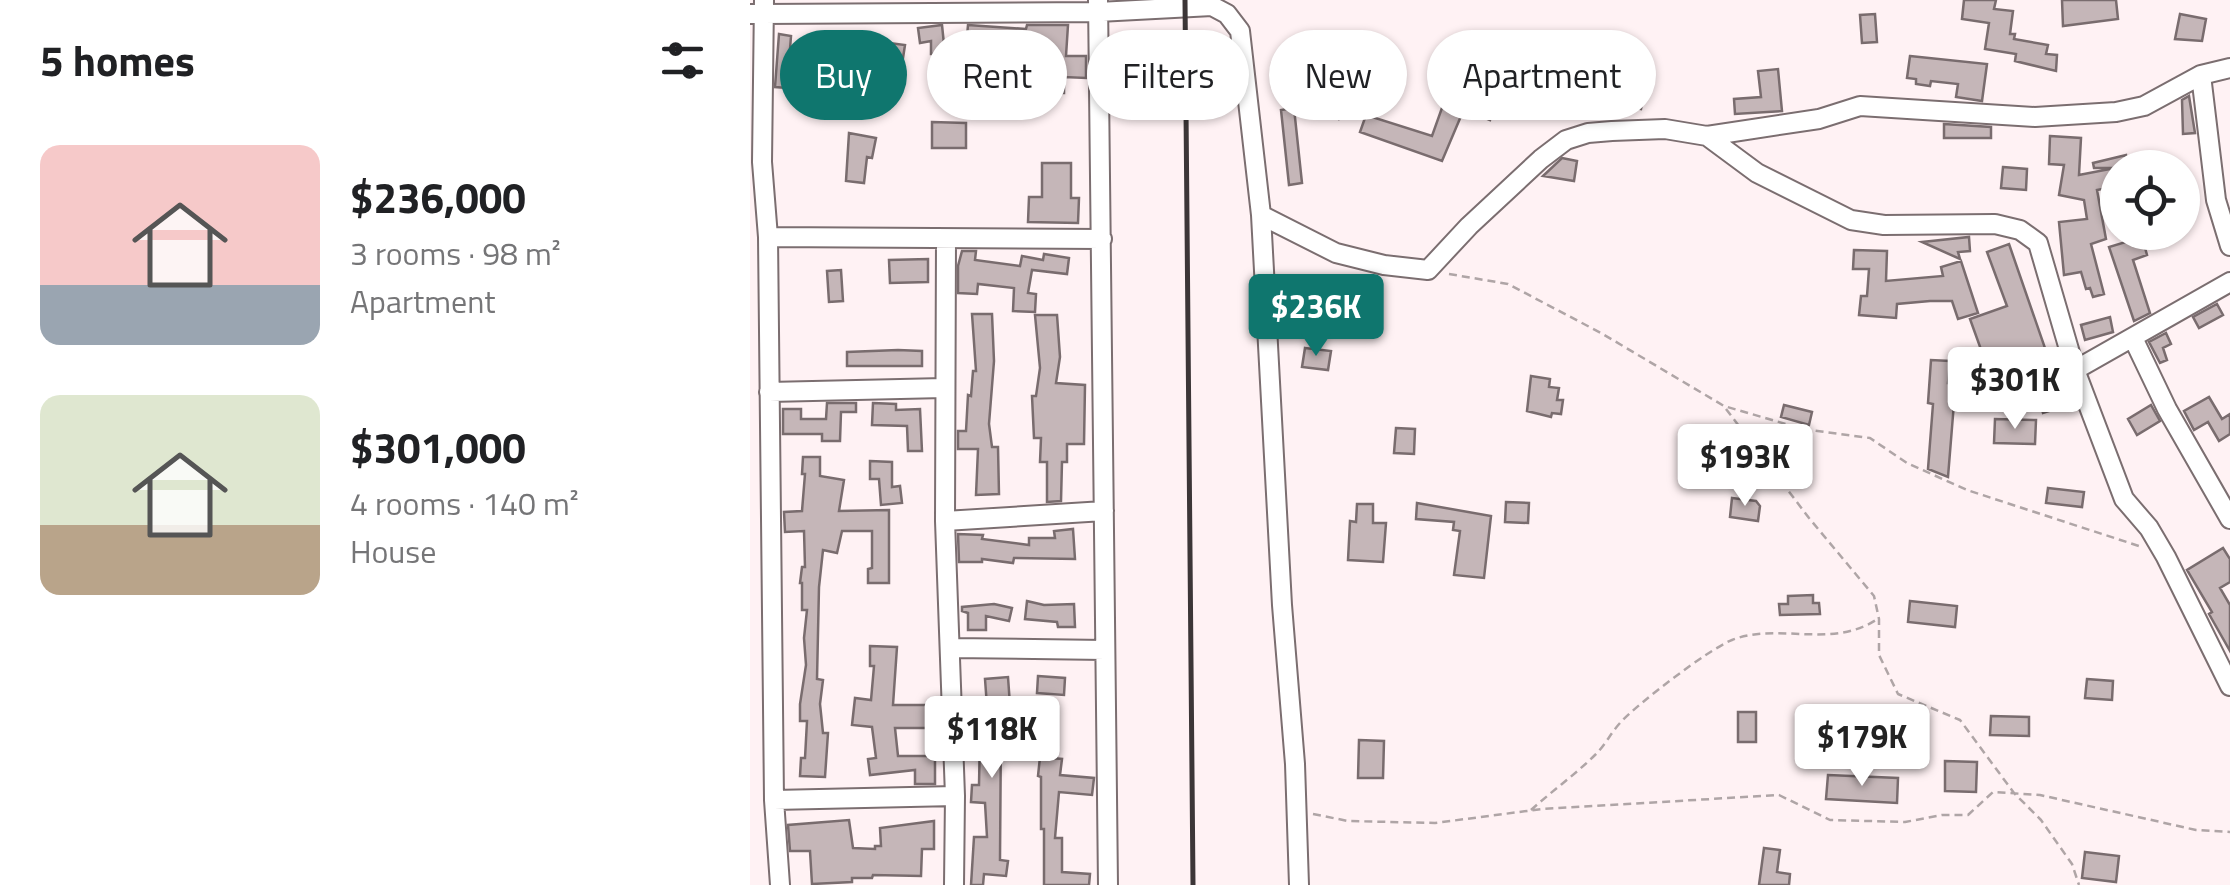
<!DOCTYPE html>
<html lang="en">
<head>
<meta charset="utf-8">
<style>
	:root { --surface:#fff; --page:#f2f2f2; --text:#202124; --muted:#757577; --accent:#0f766e }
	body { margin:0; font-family:"Titillium Web",sans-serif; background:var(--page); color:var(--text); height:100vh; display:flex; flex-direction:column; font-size:38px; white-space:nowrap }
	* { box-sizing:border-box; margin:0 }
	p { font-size:32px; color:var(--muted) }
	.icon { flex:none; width:55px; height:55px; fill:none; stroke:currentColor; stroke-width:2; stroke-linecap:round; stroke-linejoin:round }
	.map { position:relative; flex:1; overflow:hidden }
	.panel { display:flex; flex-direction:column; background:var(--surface); width:750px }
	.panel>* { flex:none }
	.guide { position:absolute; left:30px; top:30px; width:950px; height:90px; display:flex; gap:20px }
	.tools { position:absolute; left:1350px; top:150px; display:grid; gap:20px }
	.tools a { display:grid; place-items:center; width:100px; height:100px; border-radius:50%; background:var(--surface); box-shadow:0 2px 8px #0004; font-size:50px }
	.price { position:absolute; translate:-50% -85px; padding:0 22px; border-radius:10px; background:#fff; color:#222; font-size:32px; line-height:65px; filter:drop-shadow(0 2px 5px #0008) }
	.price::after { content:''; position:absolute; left:50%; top:60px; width:30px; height:22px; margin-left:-15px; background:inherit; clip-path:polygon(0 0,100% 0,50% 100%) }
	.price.current { background:var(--accent); color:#fff }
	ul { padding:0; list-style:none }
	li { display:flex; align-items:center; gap:30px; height:250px; padding:0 40px }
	li span { display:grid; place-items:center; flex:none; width:280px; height:200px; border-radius:20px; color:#555 }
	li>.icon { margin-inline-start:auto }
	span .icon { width:120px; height:120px; fill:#fffc; stroke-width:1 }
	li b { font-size:42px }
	h2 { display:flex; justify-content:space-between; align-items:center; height:120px; padding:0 40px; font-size:42px }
	.chip { padding:0 35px; border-radius:45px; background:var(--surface); box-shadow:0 2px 8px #0004; font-size:35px; line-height:90px }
	.chip.current { background:var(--accent); color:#fff }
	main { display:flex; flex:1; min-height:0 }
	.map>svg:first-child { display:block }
	.building { fill:#c5b6b8; stroke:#796c6e; stroke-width:2.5 }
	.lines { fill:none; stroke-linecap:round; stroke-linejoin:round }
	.street-casing { stroke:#7b6e70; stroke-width:22 }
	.path { stroke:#afa5a6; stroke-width:2.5; stroke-dasharray:8 5; stroke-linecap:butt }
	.street { stroke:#fff; stroke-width:18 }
	.rail { stroke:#3c3637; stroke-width:5 }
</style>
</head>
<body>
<main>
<section class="panel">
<h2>5 homes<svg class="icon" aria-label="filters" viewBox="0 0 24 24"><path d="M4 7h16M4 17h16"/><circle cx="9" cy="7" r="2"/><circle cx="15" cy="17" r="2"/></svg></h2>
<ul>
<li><span style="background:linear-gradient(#f6c9c9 70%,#9aa5b1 0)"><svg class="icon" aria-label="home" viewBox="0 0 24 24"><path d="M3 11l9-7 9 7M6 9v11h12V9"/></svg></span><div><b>$236,000</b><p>3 rooms · 98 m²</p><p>Apartment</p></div></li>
<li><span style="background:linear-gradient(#dfe7d0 65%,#b9a48a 0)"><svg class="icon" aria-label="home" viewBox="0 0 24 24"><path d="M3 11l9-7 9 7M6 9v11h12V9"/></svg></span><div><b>$301,000</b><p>4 rooms · 140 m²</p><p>House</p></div></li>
</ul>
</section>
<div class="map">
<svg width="1480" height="885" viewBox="0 0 1480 885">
	<rect width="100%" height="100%" fill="#fff2f4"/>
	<path class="building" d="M1214 0H1246L1244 9 1263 11 1260 34H1265L1264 39 1298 45 1296 54 1307 55 1306 71 1265 61 1266 54 1235 49 1239 23 1212 19Z
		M1312 0H1366L1368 19 1313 26Z
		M1125 14 1127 42 1112 43 1110 15Z
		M1430 14 1456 19 1452 41 1425 39Z
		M192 25 195 54H181V41L170 43 168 28Z
		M218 25 276 29 277 25H318L316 56H336V78L314 77V93H276V87H254L255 63 215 59Z
		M29 34 41 36 37 88 25 87Z
		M124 41 155 45 153 58 141 56 140 62 121 59Z
		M1160 56 1237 64 1232 101 1206 97 1208 84 1181 81 1180 86 1166 84V79L1157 78Z
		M1028 69 1032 111 985 114 984 99 1011 97 1008 71Z
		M703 77 722 84 718 95 745 107 740 120 714 109 692 161 610 132 616 115 682 136Z
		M864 88 894 93 891 109 875 106 874 111 860 109Z
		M588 90 602 109 589 119 575 100Z
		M1439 96 1445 133 1433 134 1432 100Z
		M544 108 552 183 539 185 531 110Z
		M182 122 216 123V148H182Z
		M1194 124 1241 127V138H1194Z
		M99 133 126 138 122 158 117 157 114 183 96 181Z
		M1300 136 1331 138 1329 175 1365 168H1344L1343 163 1376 155 1378 168H1368V186L1347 190 1356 239 1341 244 1354 294 1343 297 1340 288 1336 289 1331 272 1314 275 1309 222 1337 219 1334 200 1309 195 1314 165 1299 164Z
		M812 158 827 161 824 181 793 176Z
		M292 163H321V198H329L328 223 278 222 279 197H292Z
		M1253 167 1277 169 1276 190 1251 188Z
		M1219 237 1220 251 1208 252 1210 259 1172 242Z
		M1392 237 1397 255 1383 260 1400 313 1384 321 1359 247Z
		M1259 244 1315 406 1293 413 1275 354 1247 364 1245 406 1204 403 1198 477 1178 469 1183 404 1178 403 1181 360 1200 361 1198 383 1234 385 1235 380H1242L1220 319 1257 306 1237 252Z
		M1104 250 1137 251 1136 281 1193 276 1191 267 1211 261 1228 313 1208 319 1202 301H1180L1147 304 1146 318 1109 315 1111 296H1117L1119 269H1103Z
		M212 251H226L225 260 270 266 272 256 293 260 294 254 319 258 317 274 282 270 278 293 286 294 285 312 263 311 264 288 228 284 227 294 208 293V266Z
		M178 259V282L140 283 139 260Z
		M91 270 93 301 79 302 77 271Z
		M1467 304 1473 315 1449 328 1443 317Z
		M222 314H242L244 361 239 424 242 447H248L249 494 226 495 228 449H208V431H216L218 395 221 396 223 371H226Z
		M285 315H307L310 357 306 383 335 385 334 444H317V462H312L311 501 297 502V462H290L291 438H284L282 396H286L290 368Z
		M1360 317 1363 332 1335 340 1331 325Z
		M1416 333 1421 344 1413 348 1417 360 1410 363 1399 342Z
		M555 348 581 351 578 370 552 367Z
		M148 350 172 351V366H97V352Z
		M781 376 800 379 799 387 809 388 807 400H813L811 414 802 413 801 417 777 411Z
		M1459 397 1472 419 1480 414V434L1469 441 1458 422 1444 430 1434 411Z
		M77 403H106V412H91L90 441H72V434H33V409H51V419H76Z
		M123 403 146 404V410L170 409 172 451H158L157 426 122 425Z
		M1034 405 1062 412 1059 425 1031 417Z
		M1401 405 1410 421 1387 435 1378 419Z
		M1245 419 1286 420 1285 444 1244 443Z
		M646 428 665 429 664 454 644 453Z
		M53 457H70V476L94 480 89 511 139 510V583H118V569L122 568V531H92L87 553 73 550 69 587 67 679 73 680 70 704 73 733H78L75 777 50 776 51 758H55L57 721H50V704L56 665 54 638 57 610H52V583H50L52 567H55L54 531 35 532 34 512 52 511 55 474H52Z
		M120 461 142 462V487L150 486 152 503 131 505 129 479H120Z
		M1298 488 1334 492 1332 507 1296 503Z
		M982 498 1006 501 1010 506 1008 521 980 517Z
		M756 502 779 503 778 523 755 522Z
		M667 503 741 516 734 578 704 575 710 531 703 530 704 522 666 519Z
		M607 504H623V523H636L633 562 598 560 600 521 606 522Z
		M323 529 325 559 264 558 263 563 232 559V562H209L208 534 233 535 232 539 279 545V538H305L304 531Z
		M1473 548 1480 559V582L1470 588 1480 605V651L1459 614 1462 612 1437 570Z
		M1063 595V603H1069L1070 614 1030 615 1029 604H1038V596Z
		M277 601 294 605 324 604 325 627H308L307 622 275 619Z
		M1160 601 1207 606 1205 627 1158 622Z
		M244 604 262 608 259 621 236 616V630H218V613L212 611V607Z
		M120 646 147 647 143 705H184V728H145L148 756H185V784H165V770L120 775 118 759 126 758 122 727 102 725 105 698 121 700 124 666H120Z
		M288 676 315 678 314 695 287 693Z
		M258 677 260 705 267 704 268 723 251 724 250 860 258 861 256 876 234 874 233 885H221L224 837H237L235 803 221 802 222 785H229L230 734H239L235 679Z
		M1337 679 1363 681 1362 700 1335 698Z
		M988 712H1006V742H988Z
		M1241 716 1279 717V736L1240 735Z
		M609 740 634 741 633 778H608Z
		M290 757 312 759 310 775 344 778 342 795 309 792 305 838H312V872L340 874 339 885H294V829H291V777L288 776Z
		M1195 761 1227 762 1226 792 1195 791Z
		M1078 775 1148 778 1147 803 1076 799Z
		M99 820 103 848 125 849V846H131L130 828 184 821V849H172L171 876 123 875 122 878H102V882L62 884 60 851H40L38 825Z
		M1014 848 1030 850 1027 872 1040 874 1039 885H1009Z
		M1335 852 1369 856 1366 882 1332 878Z"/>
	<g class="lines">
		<g class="street-casing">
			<path id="street" d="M14 0 12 162 18 237 24 800 30 885
				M348 0 358 885
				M0 14 348 12 462 6 477 14 490 31 511 215 532 605 545 764 549 885
				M1451 75 1466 200 1480 246
				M957 136 1069 119 1110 106 1285 117 1366 112 1394 106 1451 75 1480 68
				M511 215 586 253 634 265 678 270 719 226 791 159 816 140 838 133 862 131 915 129 957 136 1007 173 1101 220 1134 225 1245 224 1270 230 1288 243 1325 370 1374 499 1399 528 1416 557 1480 686
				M18 237 352 239
				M196 240 195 521 205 796 204 885
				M1383 338 1417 409 1480 519
				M1325 370 1480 282
				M19 392 194 388
				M195 521 354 511
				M201 648 355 650
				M24 800 205 796"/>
		</g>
		<path class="path" d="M699 274 758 284 851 333 974 406 1053 429 1120 438 1157 463 1217 490 1392 547
			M976 409 1059 518 1124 596 1129 619V655L1148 694 1210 720 1264 793 1291 820 1322 864 1329 885
			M781 810C802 791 826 774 846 754 855 745 861 733 870 723 887 704 959 649 982 640 1028 622 1080 649 1126 620
			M563 814 598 821 685 823 792 809 1029 795 1080 820 1155 822 1192 815H1218L1243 792 1290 795 1446 830 1480 832"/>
		<use href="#street" class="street"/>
		<path class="rail" d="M435 0 443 885"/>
	</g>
</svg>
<div class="tools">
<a><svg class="icon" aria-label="locate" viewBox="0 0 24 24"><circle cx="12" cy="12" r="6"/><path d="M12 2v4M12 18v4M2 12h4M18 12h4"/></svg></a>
</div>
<b class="price current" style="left:566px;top:359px">$236K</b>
<b class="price" style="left:1265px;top:432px">$301K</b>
<b class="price" style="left:995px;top:509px">$193K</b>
<b class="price" style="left:242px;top:781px">$118K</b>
<b class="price" style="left:1112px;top:789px">$179K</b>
<div class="guide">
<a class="chip current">Buy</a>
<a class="chip">Rent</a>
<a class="chip">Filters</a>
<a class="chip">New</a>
<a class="chip">Apartment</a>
</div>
</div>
</main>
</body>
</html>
